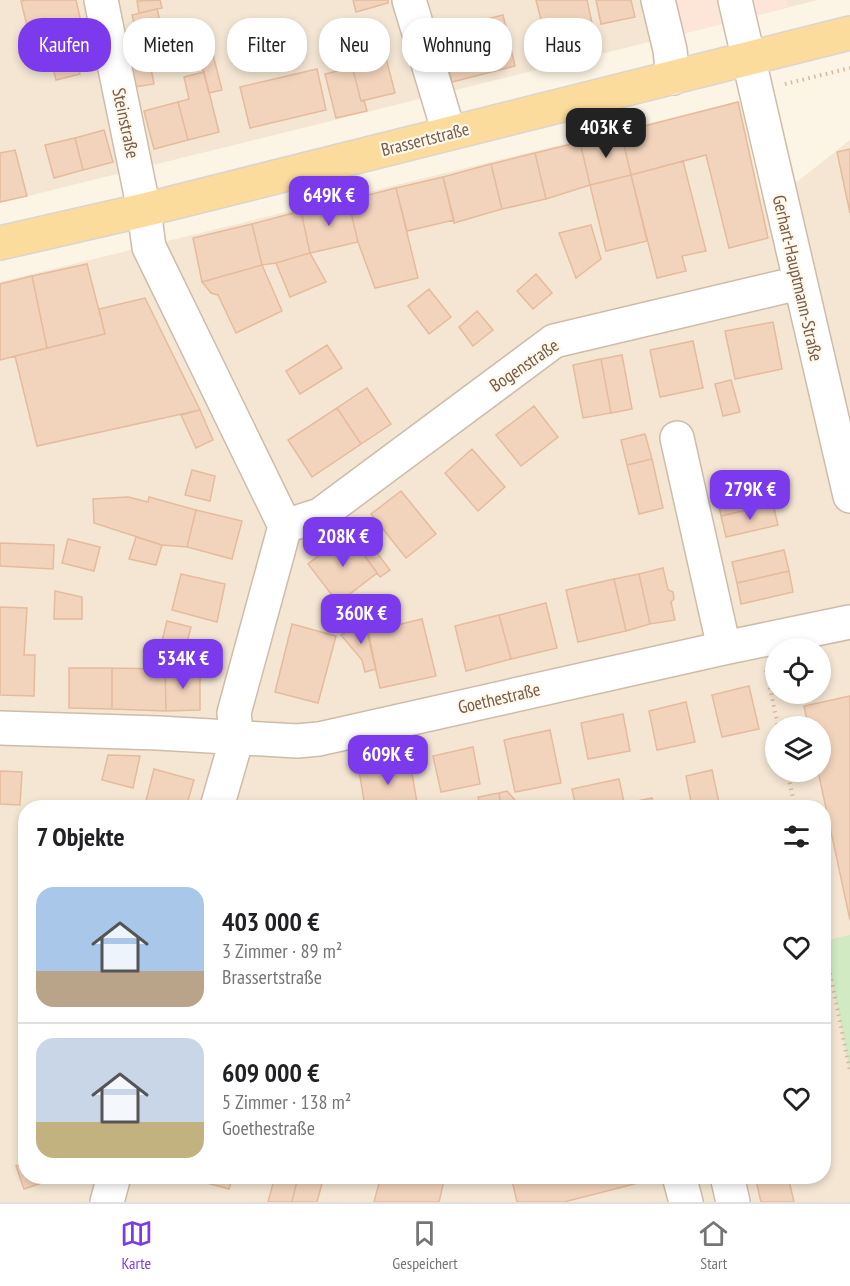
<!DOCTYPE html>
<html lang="de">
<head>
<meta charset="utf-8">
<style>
	:root { --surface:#fff; --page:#f6f6f6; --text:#202124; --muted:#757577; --line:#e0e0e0; --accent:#7c3aed }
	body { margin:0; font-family:"PT Sans Narrow",sans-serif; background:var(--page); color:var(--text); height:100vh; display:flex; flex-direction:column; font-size:22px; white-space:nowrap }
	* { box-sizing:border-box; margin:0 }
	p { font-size:20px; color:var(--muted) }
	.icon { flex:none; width:33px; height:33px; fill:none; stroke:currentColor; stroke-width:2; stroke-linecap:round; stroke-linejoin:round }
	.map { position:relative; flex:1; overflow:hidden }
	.drawer { position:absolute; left:18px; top:800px; width:813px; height:384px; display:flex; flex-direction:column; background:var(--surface); border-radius:24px; box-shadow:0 3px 9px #0003 }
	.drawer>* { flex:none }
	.top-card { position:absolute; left:18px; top:18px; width:814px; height:54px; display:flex; gap:12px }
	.controls { position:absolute; left:765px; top:638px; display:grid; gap:12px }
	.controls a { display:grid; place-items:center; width:66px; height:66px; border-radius:50%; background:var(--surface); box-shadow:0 3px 9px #0003; font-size:30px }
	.price { position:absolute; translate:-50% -51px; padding:0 14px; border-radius:12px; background:var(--accent); color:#fff; font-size:20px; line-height:39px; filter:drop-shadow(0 2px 3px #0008) }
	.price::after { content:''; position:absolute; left:50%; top:36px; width:18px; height:14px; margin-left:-9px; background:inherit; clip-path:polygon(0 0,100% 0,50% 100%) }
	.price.current { background:#222; color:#fff }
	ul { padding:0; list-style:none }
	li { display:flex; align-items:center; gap:18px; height:150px; padding:0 18px }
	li+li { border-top:2px solid var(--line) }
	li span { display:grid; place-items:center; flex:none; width:168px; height:120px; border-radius:18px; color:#555 }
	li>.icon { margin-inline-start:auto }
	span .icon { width:72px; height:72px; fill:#fffc; stroke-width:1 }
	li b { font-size:26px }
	h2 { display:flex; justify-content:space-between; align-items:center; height:72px; padding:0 18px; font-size:26px }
	.pill { padding:0 21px; border-radius:24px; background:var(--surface); box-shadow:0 3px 9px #0003; font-size:21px; line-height:54px }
	.pill.current { background:var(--accent); color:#fff }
	.menu { display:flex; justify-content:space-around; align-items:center; height:84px; border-top:2px solid var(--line); background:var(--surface); font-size:16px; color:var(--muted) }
	.menu a { display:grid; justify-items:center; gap:3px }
	.menu .current { color:var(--accent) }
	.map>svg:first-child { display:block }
	.residential { fill:#f4e6d3; fill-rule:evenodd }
	.commercial { fill:#fde5d8 }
	.green { fill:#d1eac3 }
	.building { fill:#f2d4bc; stroke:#e5bb9c; stroke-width:1.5 }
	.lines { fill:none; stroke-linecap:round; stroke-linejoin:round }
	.minor-casing { stroke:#cebcab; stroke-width:36 }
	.major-casing { stroke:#dbd4d0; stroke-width:36 }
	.path { stroke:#d7b79f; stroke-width:4; stroke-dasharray:1.5 4.5; stroke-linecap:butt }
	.minor { stroke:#fff; stroke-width:33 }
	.major { stroke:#fcdc9c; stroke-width:33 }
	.labels { text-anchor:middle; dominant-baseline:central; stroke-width:4.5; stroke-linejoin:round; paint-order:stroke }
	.street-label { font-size:18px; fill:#755b49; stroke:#fff8eb }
</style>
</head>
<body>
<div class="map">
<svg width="850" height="1202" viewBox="0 0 850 1202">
	<rect width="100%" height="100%" fill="#fcf4e4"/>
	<path class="residential" d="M0 0H818L0 203Z
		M740 101 761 198 798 181 850 140V1202H0V282ZM776 648H820V693H776ZM776 726H820V771H776ZM26 807H824V1176H26Z"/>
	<path class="commercial" d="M669 0H786L789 7 678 35Z"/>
	<path class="green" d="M850 935V1071L824 941Z"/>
	<path class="building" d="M26 0H76L81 22 29 34 21 1Z
		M160 0 162 8 139 13 137 1Z
		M353 0H388V3L356 12Z
		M536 0H587L595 37 564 44 563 40 547 44Z
		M596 0H631L635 17 601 24Z
		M157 9 163 34 138 40 132 15Z
		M503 15 515 66 452 82 440 31Z
		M380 30 386 58 360 64 353 36Z
		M72 38 74 50 50 56 47 44Z
		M74 50 80 74 56 80 50 56Z
		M212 51 222 90 209 93 199 55Z
		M358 58 360 64 352 66 361 101 364 100 367 111 336 118 325 74 342 70 340 62Z
		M386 58 395 93 361 101 352 66Z
		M150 64 154 84 135 87 131 67Z
		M317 69 326 110 250 128 240 87Z
		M204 72 219 132 188 140 178 102 189 99 184 77Z
		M178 102 188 140 154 149 144 111Z
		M738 102 768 238 729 248 706 155 631 175 621 132Z
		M104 130 113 162 83 170 75 138Z
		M621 132 631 175 590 185 580 142Z
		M75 138 83 170 54 178 45 145Z
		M580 142 590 185 546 199 535 153Z
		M850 149V213L837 152Z
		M15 150 27 196 0 202V153Z
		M535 153 546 199 502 209 491 164Z
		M683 161 706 251 682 256 686 271 657 278 631 175Z
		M491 164 502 209 454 223 443 177Z
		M631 175 647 241 606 251 590 185Z
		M443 177 454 220 407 231 396 188Z
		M396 188 418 278 375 288 358 242 348 200Z
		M348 200 358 242 310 253 301 211Z
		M301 211 310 253 276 263 262 265 252 224Z
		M252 224 262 265 202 282 193 238Z
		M591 225 601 259 576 278 559 233Z
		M310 253 326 282 290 297 276 263Z
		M87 264 105 334 47 348 32 276Z
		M262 265 282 311 236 333 218 295 211 293 202 282Z
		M536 274 552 293 533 309 517 291Z
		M32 276 47 348 0 360V284Z
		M429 289 451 317 429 334 408 306Z
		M145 298 200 410 37 446 15 356 105 334 99 309Z
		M477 311 493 330 473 346 459 327Z
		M773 322 782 369 735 379 725 331Z
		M693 341 703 388 660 397 650 350Z
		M327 345 342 368 300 394 286 371Z
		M622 355 632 409 611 413 601 359Z
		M601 359 611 413 583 418 573 365Z
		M731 380 740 412 723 416 715 384Z
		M367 388 391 424 361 444 337 408Z
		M534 406 558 437 521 466 496 435Z
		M337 408 361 444 312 477 288 440Z
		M200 410 213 440 196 448 181 415Z
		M645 434 652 459 627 465 621 440Z
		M472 449 505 487 478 511 445 473Z
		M652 459 663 508 639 514 627 465Z
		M192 470 215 476 210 501 185 495Z
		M769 483 773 504 721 516 717 495Z
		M401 491 436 534 406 558 371 514Z
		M128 497 148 502 149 497 196 510 187 547 162 545 94 523 93 499Z
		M773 504 778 525 726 537 721 516Z
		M196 510 242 521 232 559 187 547Z
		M348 533 377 573 338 603 308 564Z
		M362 533 390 570 380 577 353 539Z
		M136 537 162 545 156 565 129 559Z
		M68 539 100 547 94 571 62 563Z
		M0 543 54 545 53 569 0 566Z
		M784 550 789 571 737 583 732 562Z
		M663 568 668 590 673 592 674 599 671 602 675 620 650 624 639 574Z
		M789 571 793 592 741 604 737 583Z
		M181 574 225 584 217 622 172 610Z
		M639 574 650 624 626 631 614 579Z
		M614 579 626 631 578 642 566 590Z
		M55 591 82 597V619H54Z
		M546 603 557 648 511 659 499 615Z
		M0 607 27 608 24 655H35L34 696 0 695Z
		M499 615 511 659 466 671 455 626Z
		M422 619 436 676 380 688 367 632Z
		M167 621 191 627 185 651 161 645Z
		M366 621 376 669 365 672 362 660 341 635Z
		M292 624 336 636 318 703 275 692Z
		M69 668H112V709L69 708Z
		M112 668 165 669 166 711 112 709Z
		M165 669H200V710L166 711Z
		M749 686 759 729 722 737 712 695Z
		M850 696V920L818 771H820V726H808L804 706Z
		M686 702 695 742 657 750 649 711Z
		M623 714 630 751 588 759 581 723Z
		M550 730 561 783 515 792 504 740Z
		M473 747 480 784 441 792 433 756Z
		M108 755 140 756 133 788 102 780Z
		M410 761 417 803 396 807H365L359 770Z
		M154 769 194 780 186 807H169L146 801Z
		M712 770 720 807H692L686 776Z
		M0 771 22 772 20 805 0 804Z
		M619 779 625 807H576L572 789Z
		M507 791 515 800 516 807H501L499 793Z
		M499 793 501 807H480L478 797Z
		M652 798 654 807H629L628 803Z
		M146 801 169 807H145Z
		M26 1162V1176L59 1177 24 1189 16 1166Z
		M182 1176H233L229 1189Z
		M275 1176H298L292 1202H268Z
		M298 1176H324L317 1202H292Z
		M381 1176H445L439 1202H374Z
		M511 1176H649L650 1180 564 1202H517Z
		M755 1176H788L794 1202H761Z"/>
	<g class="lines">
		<g class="minor-casing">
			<path id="minor" d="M101 0 144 210 149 247 285 526 234 713 237 738 217 807
				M409 0 449 133
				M658 0 670 50 673 78
				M735 0 850 496
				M677 438 724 648
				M285 526 320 515 554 341 799 283
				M0 728 158 733 297 741 319 739 724 648 850 622
				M679 1176 686 1202
				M727 1176 733 1202
				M107 1202 114 1176"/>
		</g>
		<g class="major-casing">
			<path id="major" d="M0 243 144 210 850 33"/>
		</g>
		<path class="path" d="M785 84 850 68
			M766 670 778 726
			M787 771 795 807
			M824 944 850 1071"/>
		<use href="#minor" class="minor"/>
		<use href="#major" class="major"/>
	</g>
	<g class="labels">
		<g class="street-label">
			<text transform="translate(126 123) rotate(78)">Steinstraße</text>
			<text transform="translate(425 139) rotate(-14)">Brassertstraße</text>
			<text transform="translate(798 278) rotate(77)">Gerhart-Hauptmann-Straße</text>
			<text transform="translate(524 365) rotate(-34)">Bogenstraße</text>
			<text transform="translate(499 698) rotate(-13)">Goethestraße</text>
		</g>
	</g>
</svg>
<div class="controls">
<a><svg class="icon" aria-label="locate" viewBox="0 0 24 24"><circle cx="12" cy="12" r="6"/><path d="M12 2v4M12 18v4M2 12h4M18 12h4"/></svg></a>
<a><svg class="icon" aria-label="layers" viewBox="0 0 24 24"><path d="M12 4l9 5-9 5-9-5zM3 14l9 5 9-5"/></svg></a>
</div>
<b class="price current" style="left:606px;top:159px">403K €</b>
<b class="price" style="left:329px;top:227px">649K €</b>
<b class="price" style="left:750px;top:521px">279K €</b>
<b class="price" style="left:343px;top:568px">208K €</b>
<b class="price" style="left:361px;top:645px">360K €</b>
<b class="price" style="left:183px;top:690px">534K €</b>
<b class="price" style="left:388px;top:786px">609K €</b>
<div class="top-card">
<a class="pill current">Kaufen</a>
<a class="pill">Mieten</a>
<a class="pill">Filter</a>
<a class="pill">Neu</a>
<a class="pill">Wohnung</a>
<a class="pill">Haus</a>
</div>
<section class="drawer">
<h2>7 Objekte<svg class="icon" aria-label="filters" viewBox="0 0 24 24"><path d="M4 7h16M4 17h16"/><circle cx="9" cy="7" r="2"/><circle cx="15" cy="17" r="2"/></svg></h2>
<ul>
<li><span style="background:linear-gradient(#a9c7e8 70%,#b9a48a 0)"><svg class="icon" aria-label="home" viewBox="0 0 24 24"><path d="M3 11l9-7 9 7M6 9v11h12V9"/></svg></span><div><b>403 000 €</b><p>3 Zimmer · 89 m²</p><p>Brassertstraße</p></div><svg class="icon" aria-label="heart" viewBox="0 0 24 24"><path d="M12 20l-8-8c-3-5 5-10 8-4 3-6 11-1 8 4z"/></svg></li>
<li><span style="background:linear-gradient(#c9d6e8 70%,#c2b280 0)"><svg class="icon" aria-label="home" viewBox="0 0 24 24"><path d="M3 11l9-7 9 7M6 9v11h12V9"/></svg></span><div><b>609 000 €</b><p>5 Zimmer · 138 m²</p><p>Goethestraße</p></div><svg class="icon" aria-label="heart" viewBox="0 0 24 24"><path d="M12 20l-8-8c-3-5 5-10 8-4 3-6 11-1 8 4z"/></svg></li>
</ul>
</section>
</div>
<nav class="menu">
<a class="current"><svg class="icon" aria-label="map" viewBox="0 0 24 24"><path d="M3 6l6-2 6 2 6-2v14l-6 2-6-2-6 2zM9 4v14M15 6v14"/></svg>Karte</a>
<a><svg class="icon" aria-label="saved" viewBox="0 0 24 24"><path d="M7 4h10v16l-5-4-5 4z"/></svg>Gespeichert</a>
<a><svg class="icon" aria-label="home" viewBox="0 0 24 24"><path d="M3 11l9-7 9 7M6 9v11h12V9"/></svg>Start</a>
</nav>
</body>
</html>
